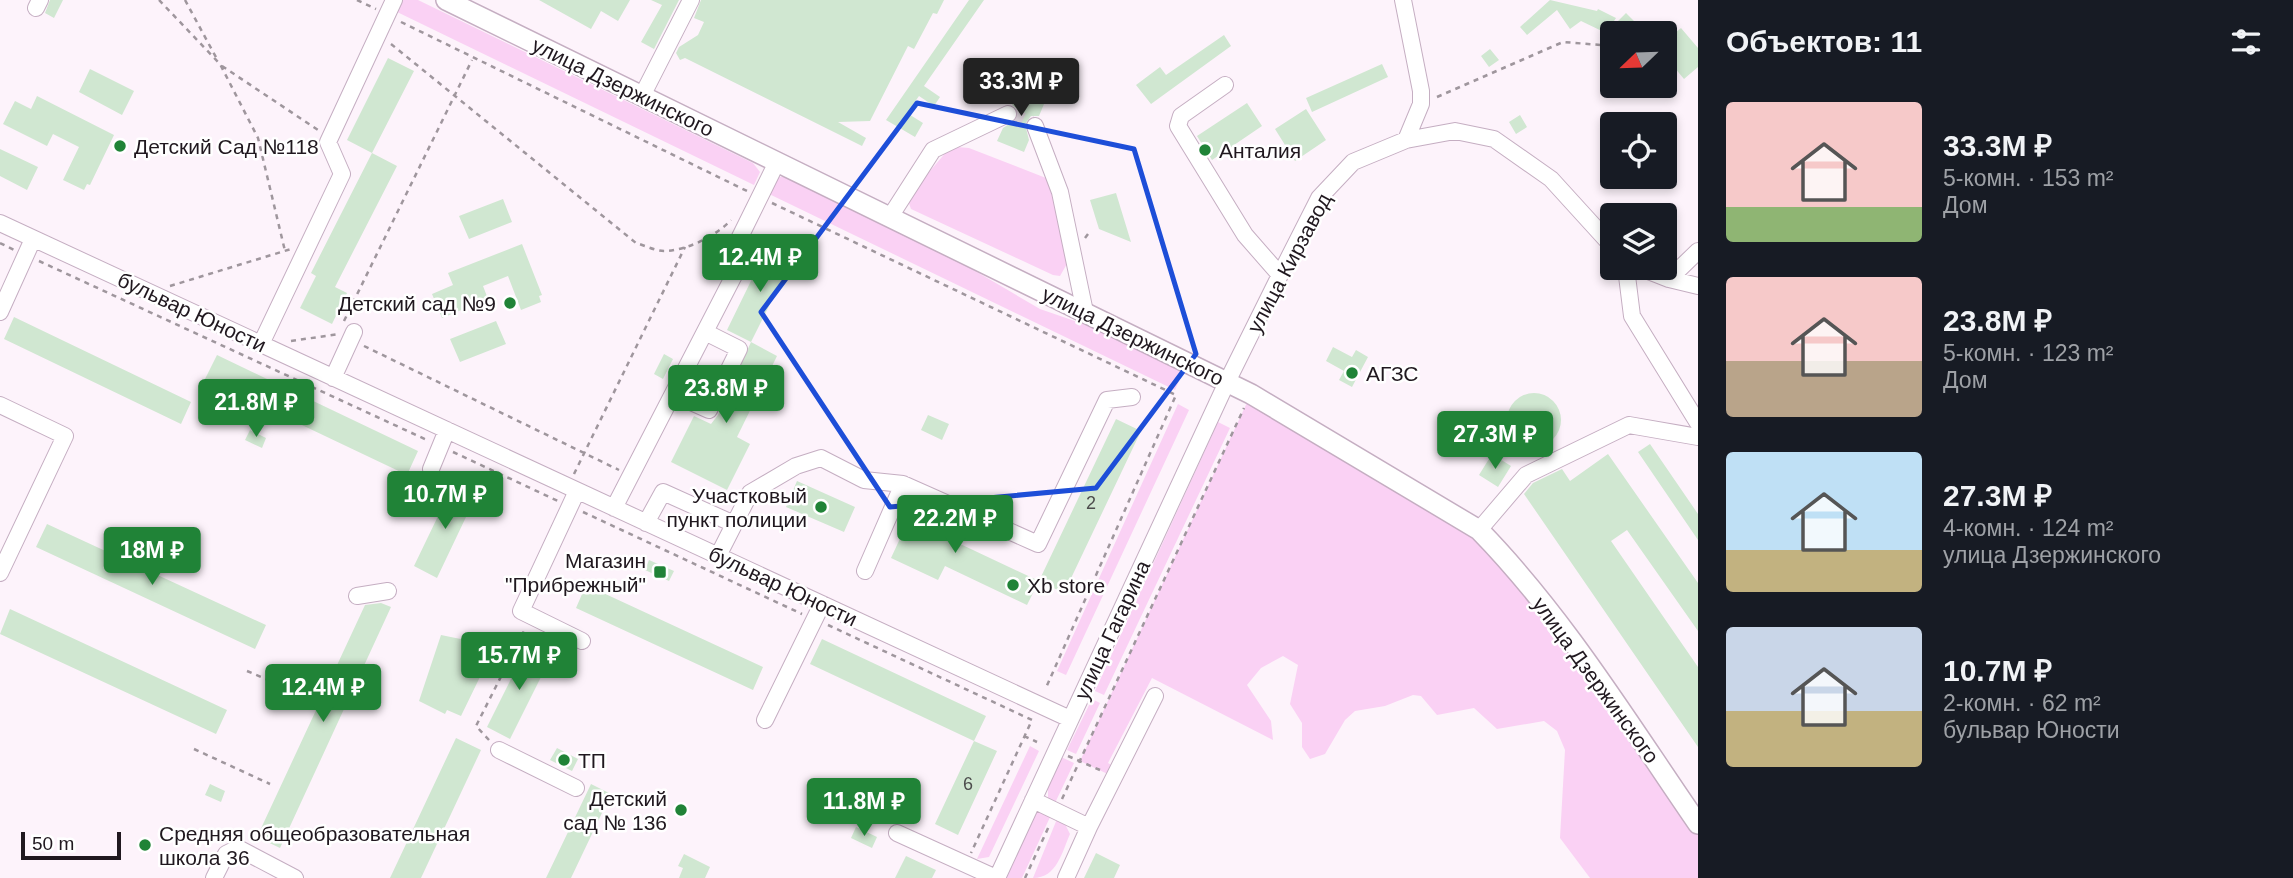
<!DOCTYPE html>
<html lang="ru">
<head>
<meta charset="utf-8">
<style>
	:root { --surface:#171b24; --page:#20242c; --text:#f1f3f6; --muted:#9ea1a6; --accent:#208337 }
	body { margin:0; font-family:Arial,sans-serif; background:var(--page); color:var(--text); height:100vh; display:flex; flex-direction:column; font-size:26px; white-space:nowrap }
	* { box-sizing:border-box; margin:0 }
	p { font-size:23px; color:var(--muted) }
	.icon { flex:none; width:38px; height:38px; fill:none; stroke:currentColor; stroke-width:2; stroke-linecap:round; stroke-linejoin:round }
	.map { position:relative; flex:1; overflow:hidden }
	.sheet { display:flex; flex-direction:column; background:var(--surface); width:595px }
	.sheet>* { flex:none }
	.needle { width:46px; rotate:247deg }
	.controls { position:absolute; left:1600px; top:21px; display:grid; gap:14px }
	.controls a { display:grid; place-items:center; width:77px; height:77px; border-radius:7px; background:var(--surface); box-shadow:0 4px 10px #0003; font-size:35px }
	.scale { position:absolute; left:21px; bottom:18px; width:100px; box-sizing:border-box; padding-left:7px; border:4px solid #20181f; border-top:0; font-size:19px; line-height:24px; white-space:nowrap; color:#20181f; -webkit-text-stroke:5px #fff; paint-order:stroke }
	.price { position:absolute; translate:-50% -60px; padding:0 16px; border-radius:7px; background:var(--accent); color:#fff; font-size:23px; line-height:46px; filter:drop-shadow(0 2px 4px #0008) }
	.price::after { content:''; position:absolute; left:50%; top:42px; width:21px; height:16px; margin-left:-10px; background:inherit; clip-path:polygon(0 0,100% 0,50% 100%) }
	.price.current { background:#222; color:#fff }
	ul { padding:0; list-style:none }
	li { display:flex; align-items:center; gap:21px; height:175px; padding:0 28px }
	li span { display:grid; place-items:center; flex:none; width:196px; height:140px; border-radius:7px; color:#555 }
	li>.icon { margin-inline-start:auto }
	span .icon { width:84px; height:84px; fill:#fffc; stroke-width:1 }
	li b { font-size:30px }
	h2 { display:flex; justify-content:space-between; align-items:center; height:84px; padding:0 28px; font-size:30px }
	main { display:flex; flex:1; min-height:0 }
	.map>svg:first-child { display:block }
	.green { fill:#fad1f4 }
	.building { fill:#d0e7d1 }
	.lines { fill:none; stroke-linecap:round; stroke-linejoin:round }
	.minor-tunnel { stroke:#dcd2da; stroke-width:16; stroke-dasharray:16 8; stroke-linecap:butt }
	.minor-casing { stroke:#c5aec2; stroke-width:18 }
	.major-casing { stroke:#c5aec2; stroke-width:22 }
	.path { stroke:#9f969d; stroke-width:2.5; stroke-dasharray:5 5; stroke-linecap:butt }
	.minor { stroke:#fff; stroke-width:16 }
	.major { stroke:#fff; stroke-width:19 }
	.marked { fill:none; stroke:#1d4ed8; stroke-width:5; stroke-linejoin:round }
	.poi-dot { fill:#208337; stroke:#fff; stroke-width:2.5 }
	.labels { text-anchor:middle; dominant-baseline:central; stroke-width:5; stroke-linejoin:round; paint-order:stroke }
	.number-label { font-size:18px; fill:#4c4c4c }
	.street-label { font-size:21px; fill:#20181f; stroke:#fff }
	.poi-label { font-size:21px; fill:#20181f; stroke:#fff; text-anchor:start }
</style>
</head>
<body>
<main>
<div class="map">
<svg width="1698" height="878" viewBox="0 0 1698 878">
	<rect width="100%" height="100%" fill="#fdf3fb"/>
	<path class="green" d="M400 0H418L753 163 760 172 754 185 395 11Z
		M957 147 969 148 1046 178 1051 185 1068 262 1060 276 1053 275 911 209 907 198 947 151Z
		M778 177H786L965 265 1040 309 1095 328 1183 372 1175 390 767 193Z
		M1251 394 1479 529 1698 824V878H1590L1560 838 1565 750 1557 731 1544 721 1497 729 1474 708 1437 715 1421 696 1413 695 1385 706 1355 711 1345 720 1325 754 1310 759 1302 747V723L1290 704 1298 665 1283 656 1261 668 1247 685 1271 721 1273 740 1152 678 1108 763 1118 769 1114 777 1080 761Z
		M1178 404 1189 410 1066 675 1057 671Z
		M1218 422 1230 428 1104 695 1095 691Z
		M1092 699 1100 703 1076 754 1067 750Z
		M1030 746 1039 751 989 857 977 859Z
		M1061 757 1074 763 1055 803 1048 798V787Z
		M1039 812 1051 815 1022 878H1004L1033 815Z
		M1057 819 1064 822 1070 834C1062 852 1057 878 1033 878Z"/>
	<path class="building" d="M50 0H63L54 18 45 13Z
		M539 0H630L618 21 601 11 591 29Z
		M651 0H679L654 49 641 42 662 5Z
		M701 0H944L937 14 933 13 914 49 908 46 870 121 838 122 866 138 862 146 685 58 680 60 676 53 679 47 698 35 704 22 694 18Z
		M969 0H984L924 86 940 97 934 106 919 96 907 113 923 123 915 137 886 120Z
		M1550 0 1597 11 1598 9 1616 18 1606 33 1581 21 1570 29 1557 10 1527 35 1520 27Z
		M1626 13 1639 26 1632 33H1627L1616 23Z
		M1681 28 1698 48V67L1684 79 1664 55V42Z
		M1224 35 1231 46 1151 104 1136 85 1160 67 1166 75Z
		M1490 49 1499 60 1489 67 1481 56Z
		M388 58 414 71 372 153 347 140Z
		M1382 64 1388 77 1312 112 1306 98Z
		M90 69 134 91 122 115 79 92Z
		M1022 81 1036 86 1031 99 1044 104 1039 116H1031L1025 124 1029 140 1024 152 997 141 1003 128 1017 119 1018 110 1012 105Z
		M37 96 114 135 90 185 87 184 84 190 63 180 79 147 53 134 47 146 3 124 15 101 31 109Z
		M1247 103 1262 126 1212 160 1197 136Z
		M1306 109 1326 140 1295 161 1275 129Z
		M1520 115 1527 127 1516 134 1509 122Z
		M0 149 38 167 27 190 0 176Z
		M372 153 397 166 335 287 347 293 332 324 300 308 316 276 311 273Z
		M1116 193 1131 242 1099 229 1090 200Z
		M503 199 512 222 469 239 459 216Z
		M522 244 542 295 539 296 541 302 521 310 508 276 483 286 488 299 442 318 432 294 453 285 448 273Z
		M768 246 793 258 751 342 727 330Z
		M14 317 191 402 181 424 4 339Z
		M496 321 506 344 460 362 450 339Z
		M751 342 777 356 737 437 750 444 727 490 671 462 694 416 711 424 718 415Z
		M1333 347 1352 357 1356 350 1368 357 1352 387 1339 380 1344 371 1326 361Z
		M664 354 673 359 663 379 654 374Z
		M217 355 418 451 407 475 205 379Z
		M1507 420a27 27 0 1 1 54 0a27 27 0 1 1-54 0Z
		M928 415 949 424 942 440 921 430Z
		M1116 419 1141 431 1064 593 1039 581Z
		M250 430 266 438 262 448 245 440Z
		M1650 444 1698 514V540L1638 452Z
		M1492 454 1511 466 1498 487 1479 475Z
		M1608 454 1698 583V631L1627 530 1611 541 1698 667V747L1524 494 1533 483 1562 469 1570 481Z
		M797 481 855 507 844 532 786 507Z
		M453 485 476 496 437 578 414 566Z
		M917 502 965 523 956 542 1039 581 1027 605 945 566 938 580 891 558Z
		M47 524 266 625 255 649 36 547Z
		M649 560 674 571 669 581 645 570Z
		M586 585 763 667 753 690 576 608Z
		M381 603 391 607 280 848 257 837 365 605Z
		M10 609 227 710 216 734 0 634Z
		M441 635 495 646 461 716 447 710 445 714 419 701Z
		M822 639 986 716 974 741 810 664Z
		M528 645 551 657 510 739 487 727Z
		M456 738 481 750 421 878H390Z
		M974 741 997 751 958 835 935 824Z
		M557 748 578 759 572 771 550 760Z
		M210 784 225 791 221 802 205 795Z
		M591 784 611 794 571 878H546Z
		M856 827 877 837 872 848 851 838Z
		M1096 853 1120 865 1114 878H1084Z
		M684 854 710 867 705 878H679L683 868 678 866Z
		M906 856 936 870 932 878H895Z"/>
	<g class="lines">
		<path class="minor-tunnel" d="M1008 114 1035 126"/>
		<g class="minor-casing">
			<path id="minor" d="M1403 0 1421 91V104L1406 140
				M36 8 40 0
				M1225 85 1181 116 1178 126 1245 235 1280 275
				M642 96 691 0
				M1035 126 1060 192 1085 312
				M890 217 933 150 1008 114
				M0 223 1070 719
				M1626 268 1632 316 1698 423
				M1641 268 1669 279 1698 286
				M1669 279 1698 251
				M0 312 33 239
				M261 344 342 174 328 142 394 0
				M333 378 354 332
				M673 394 709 410 739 349 705 332
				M0 405 65 436 0 573
				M431 469 447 430
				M577 491 521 611 582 641
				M614 508 745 254 738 241 777 162
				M646 523 663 492 734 524
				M1479 530 1526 475 1629 425 1698 437
				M718 556 750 493 796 466 821 458 864 480 903 484
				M865 571 903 484 1038 544 1107 400 1132 397
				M357 596 388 591
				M765 720 822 604
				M499 750 576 788
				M1033 800 1089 827 1066 878
				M1089 827 1155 696
				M897 833 996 878
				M214 878 226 854 238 848 295 878
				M997 878 1227 382 1280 275 1319 198 1353 162 1406 140 1455 131 1494 139 1551 179 1612 246"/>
		</g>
		<g class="major-casing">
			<path id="major" d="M446 0 1251 394 1479 530C1564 617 1629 724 1698 824"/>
		</g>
		<path class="path" d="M159 0 220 64 258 138 285 251
			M185 0 218 61
			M357 0 376 9
			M401 22 747 191
			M391 44 636 243C644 245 655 251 664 251 686 251 716 236 731 220
			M222 66 318 130
			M1437 97 1563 42 1601 45
			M772 203 1176 395 1045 690
			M1085 238 1091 230
			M0 243 14 250
			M39 261 427 440
			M170 286 291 249
			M344 321 472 60
			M291 341 339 334
			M364 346 619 470
			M453 452 558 501
			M574 474 685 247
			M583 512 802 614
			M828 625 1032 720 971 853
			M247 671 310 698
			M1024 736 1037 742
			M489 740 476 726 526 627
			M194 749 270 784
			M1068 756 1100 770
			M1062 799 1244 408
			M1025 878 1050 824"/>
		<use href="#minor" class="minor"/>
		<use href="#major" class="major"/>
	</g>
	<path class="marked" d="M917 103 1134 149 1196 354 1096 488 890 507 761 312Z"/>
	<g class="poi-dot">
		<circle cx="120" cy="146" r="7"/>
		<circle cx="1205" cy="150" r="7"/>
		<circle cx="510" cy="303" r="7"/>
		<circle cx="1352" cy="373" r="7"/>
		<circle cx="821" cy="507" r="7"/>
		<rect x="653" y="565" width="14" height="14" rx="3.5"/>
		<circle cx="1013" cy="585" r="7"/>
		<circle cx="564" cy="760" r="7"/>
		<circle cx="681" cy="810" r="7"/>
		<circle cx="145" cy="845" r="7"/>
	</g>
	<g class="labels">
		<g class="number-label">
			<text x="1091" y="503">2</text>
			<text x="968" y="784">6</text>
		</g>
		<g class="street-label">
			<text transform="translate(623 87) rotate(26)">улица Дзержинского</text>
			<text transform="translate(1289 263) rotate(-62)">улица Кирзавод</text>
			<text transform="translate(192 312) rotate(25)">бульвар Юности</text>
			<text transform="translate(1133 336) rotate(26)">улица Дзержинского</text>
			<text transform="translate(783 586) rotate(25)">бульвар Юности</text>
			<text transform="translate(1112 630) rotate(-65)">улица Гагарина</text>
			<text transform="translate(1596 680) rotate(54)">улица Дзержинского</text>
		</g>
		<g class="poi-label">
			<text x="134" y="146">Детский Сад №118</text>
			<text x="1219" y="150">Анталия</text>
			<text x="496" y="303" text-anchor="end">Детский сад №9</text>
			<text x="1366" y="373">АГЗС</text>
			<text x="807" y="495" text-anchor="end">Участковый<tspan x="807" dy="24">пункт полиции</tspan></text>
			<text x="646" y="560" text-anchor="end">Магазин<tspan x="646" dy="24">"Прибрежный"</tspan></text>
			<text x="1027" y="585">Xb store</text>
			<text x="578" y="760">ТП</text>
			<text x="667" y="798" text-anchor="end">Детский<tspan x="667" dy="24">сад № 136</tspan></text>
			<text x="159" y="833">Средняя общеобразовательная<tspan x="159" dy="24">школа 36</tspan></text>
		</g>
	</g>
</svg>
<div class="controls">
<a><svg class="needle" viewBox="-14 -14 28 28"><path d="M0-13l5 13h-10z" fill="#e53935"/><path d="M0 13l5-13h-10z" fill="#9ea1a6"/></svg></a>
<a><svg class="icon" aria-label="locate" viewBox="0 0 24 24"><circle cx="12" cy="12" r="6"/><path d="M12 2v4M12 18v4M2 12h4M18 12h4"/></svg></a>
<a><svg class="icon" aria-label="layers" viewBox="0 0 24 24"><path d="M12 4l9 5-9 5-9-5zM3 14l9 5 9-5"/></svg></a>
</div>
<div class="scale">50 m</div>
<b class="price current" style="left:1021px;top:118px">33.3M ₽</b>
<b class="price" style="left:760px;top:294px">12.4M ₽</b>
<b class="price" style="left:726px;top:425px">23.8M ₽</b>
<b class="price" style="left:256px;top:439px">21.8M ₽</b>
<b class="price" style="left:1495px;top:471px">27.3M ₽</b>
<b class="price" style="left:445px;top:531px">10.7M ₽</b>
<b class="price" style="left:955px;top:555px">22.2M ₽</b>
<b class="price" style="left:152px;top:587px">18M ₽</b>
<b class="price" style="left:519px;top:692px">15.7M ₽</b>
<b class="price" style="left:323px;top:724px">12.4M ₽</b>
<b class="price" style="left:864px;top:838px">11.8M ₽</b>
</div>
<section class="sheet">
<h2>Объектов: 11<svg class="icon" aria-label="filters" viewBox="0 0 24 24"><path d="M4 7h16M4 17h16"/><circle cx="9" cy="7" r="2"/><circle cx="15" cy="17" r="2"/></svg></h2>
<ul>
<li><span style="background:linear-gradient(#f6c9c9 75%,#8fb573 0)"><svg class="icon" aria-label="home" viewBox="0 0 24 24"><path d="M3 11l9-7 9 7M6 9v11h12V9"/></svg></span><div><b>33.3M ₽</b><p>5-комн. · 153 m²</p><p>Дом</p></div></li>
<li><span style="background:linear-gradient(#f6c9c9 60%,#b9a48a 0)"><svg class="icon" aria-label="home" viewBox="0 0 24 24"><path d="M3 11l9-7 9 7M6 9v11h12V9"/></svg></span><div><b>23.8M ₽</b><p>5-комн. · 123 m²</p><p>Дом</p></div></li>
<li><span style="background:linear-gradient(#bfe0f5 70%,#c2b280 0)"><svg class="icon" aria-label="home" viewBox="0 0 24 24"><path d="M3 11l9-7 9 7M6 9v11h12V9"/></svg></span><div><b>27.3M ₽</b><p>4-комн. · 124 m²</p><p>улица Дзержинского</p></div></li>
<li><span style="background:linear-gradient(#c9d6e8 60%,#c2b280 0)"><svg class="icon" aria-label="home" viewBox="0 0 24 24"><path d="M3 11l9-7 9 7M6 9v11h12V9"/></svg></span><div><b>10.7M ₽</b><p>2-комн. · 62 m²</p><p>бульвар Юности</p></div></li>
</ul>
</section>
</main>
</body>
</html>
